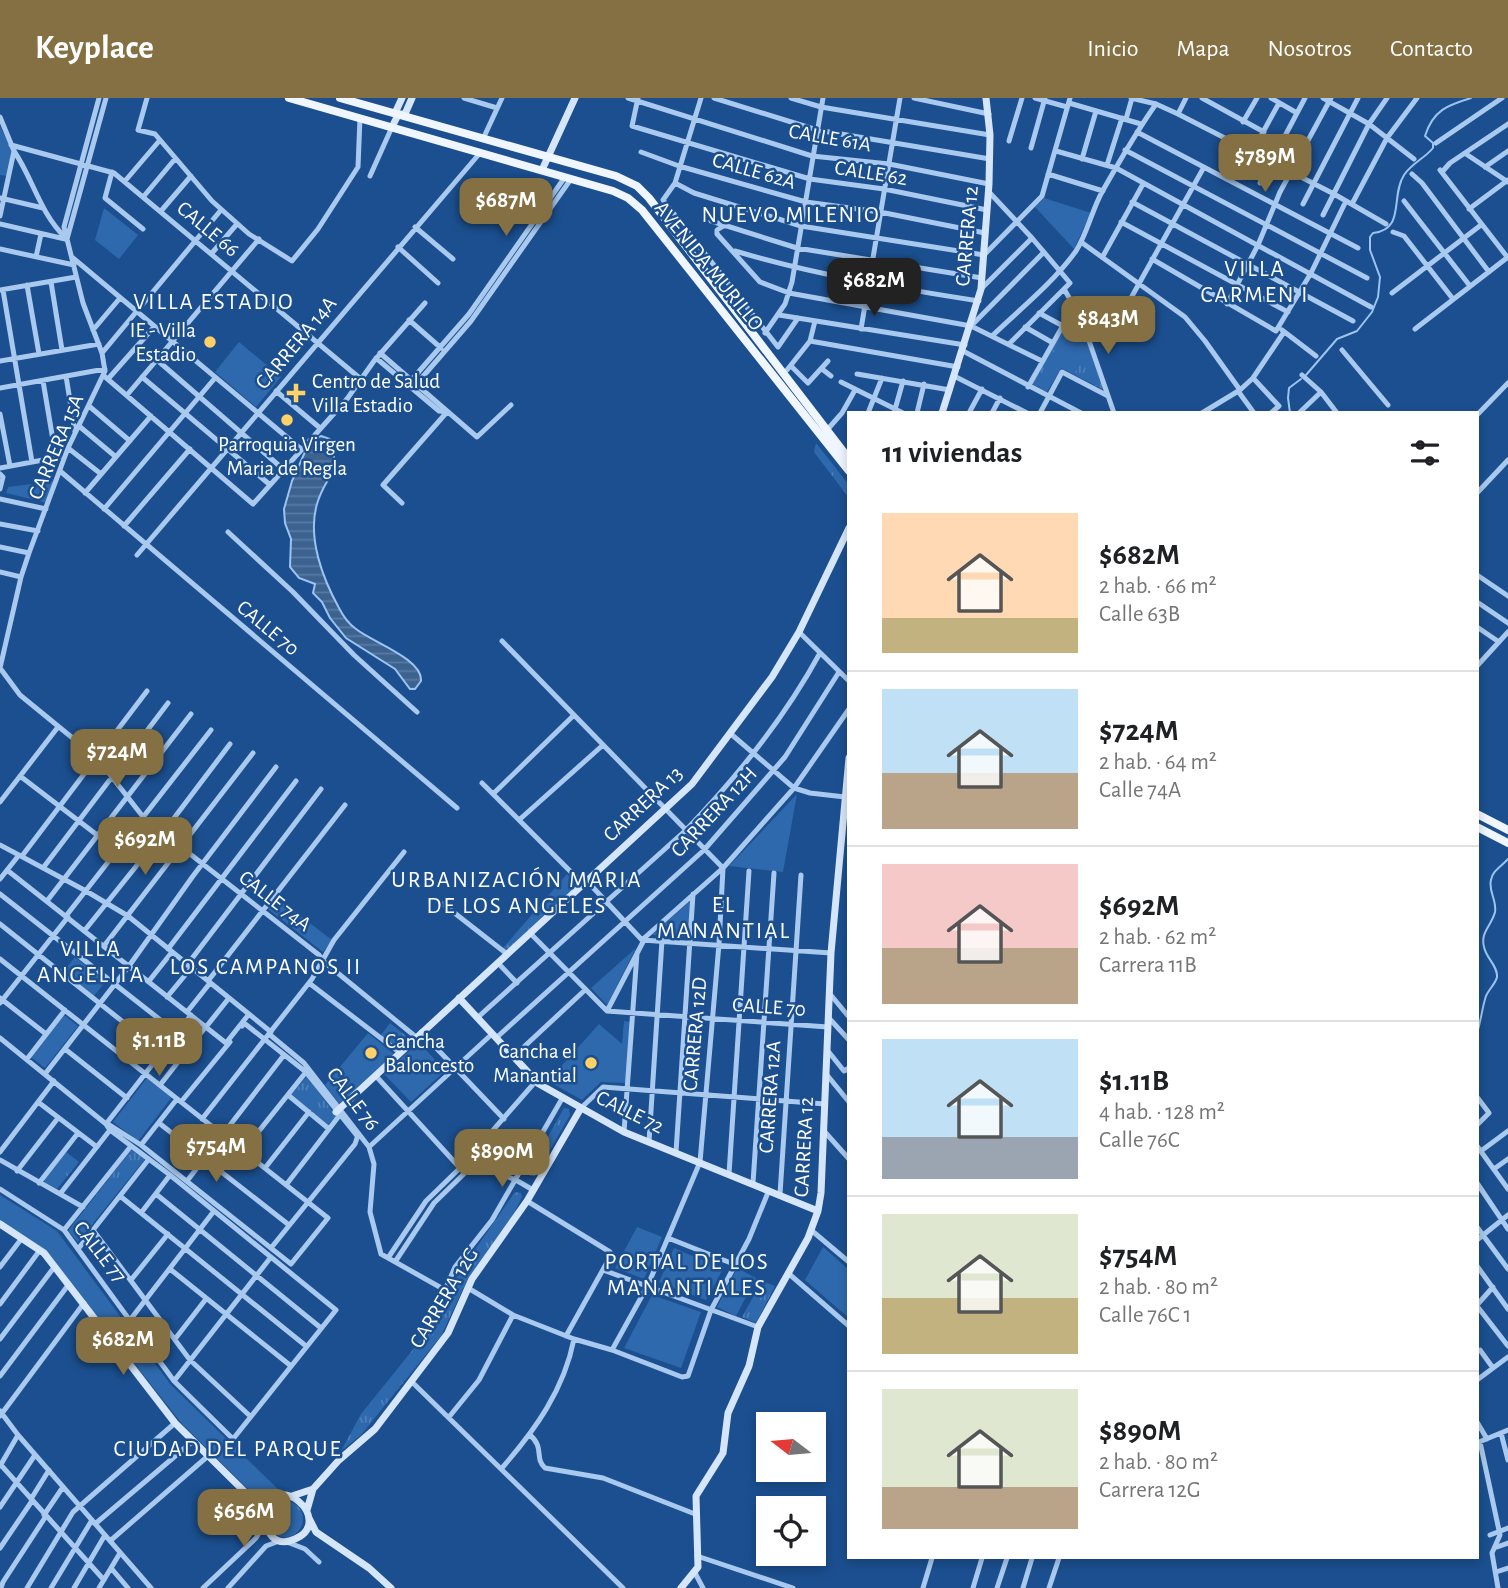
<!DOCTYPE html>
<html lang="es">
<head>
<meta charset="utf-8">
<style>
	:root { --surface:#fff; --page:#f2f2f2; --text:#202124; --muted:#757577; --line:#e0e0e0; --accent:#847042 }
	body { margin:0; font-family:"Alegreya Sans",sans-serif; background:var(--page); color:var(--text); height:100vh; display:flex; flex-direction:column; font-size:26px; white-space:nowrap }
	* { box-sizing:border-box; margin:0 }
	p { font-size:23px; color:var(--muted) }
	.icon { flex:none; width:38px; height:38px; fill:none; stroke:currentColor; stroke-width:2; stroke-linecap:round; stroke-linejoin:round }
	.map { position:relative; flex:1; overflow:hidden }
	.sheet { position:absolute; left:847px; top:313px; width:632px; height:1148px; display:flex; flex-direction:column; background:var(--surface); border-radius:0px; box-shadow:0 4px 10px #0003 }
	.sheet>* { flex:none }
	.needle { width:46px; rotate:286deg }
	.buttons { position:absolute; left:756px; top:1314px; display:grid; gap:14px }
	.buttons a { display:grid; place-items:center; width:70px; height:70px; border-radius:0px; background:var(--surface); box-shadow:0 4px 10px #0003; font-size:35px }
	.price { position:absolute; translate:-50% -60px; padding:0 16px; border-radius:14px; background:var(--accent); color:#fff; font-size:23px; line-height:46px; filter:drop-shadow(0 2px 4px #0008) }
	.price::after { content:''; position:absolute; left:50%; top:42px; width:21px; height:16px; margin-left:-10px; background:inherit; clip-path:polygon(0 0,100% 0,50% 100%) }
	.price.current { background:#222; color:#fff }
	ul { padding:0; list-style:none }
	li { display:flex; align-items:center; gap:21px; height:175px; padding:0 35px }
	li+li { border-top:2px solid var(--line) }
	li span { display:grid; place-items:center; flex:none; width:196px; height:140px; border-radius:0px; color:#555 }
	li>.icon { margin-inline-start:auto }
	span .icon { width:84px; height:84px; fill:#fffc; stroke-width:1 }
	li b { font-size:30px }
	h2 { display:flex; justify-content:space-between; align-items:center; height:84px; padding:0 35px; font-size:30px }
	header { display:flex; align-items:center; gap:42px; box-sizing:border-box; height:98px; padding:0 35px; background:var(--accent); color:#fff }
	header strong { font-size:33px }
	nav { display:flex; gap:38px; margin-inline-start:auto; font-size:24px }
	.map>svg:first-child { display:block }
	.grass { fill:url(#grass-tufts) }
	.park { fill:#2e69ad }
	.water { fill:url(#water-rules); stroke:#9cc4f0; stroke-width:2 }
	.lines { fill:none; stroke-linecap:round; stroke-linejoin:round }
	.stream { stroke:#9cc4f0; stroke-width:2 }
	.street { stroke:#a9c9ee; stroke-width:5 }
	.secondary { stroke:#d6e6fa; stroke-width:7 }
	.primary { stroke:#f0f6ff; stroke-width:8 }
	.poi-dot { fill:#ffd166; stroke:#1b4f8f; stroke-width:2.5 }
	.labels { text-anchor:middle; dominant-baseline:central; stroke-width:5; stroke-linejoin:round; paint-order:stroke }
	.street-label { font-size:21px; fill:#fff; stroke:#1b4f8f }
	.poi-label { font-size:21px; fill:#fff; stroke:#1b4f8f; text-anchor:end }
	.neighbourhood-label { font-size:23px; letter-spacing:2px; fill:#fff; stroke:#1b4f8f }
</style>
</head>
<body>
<header>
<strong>Keyplace</strong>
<nav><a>Inicio</a><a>Mapa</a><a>Nosotros</a><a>Contacto</a></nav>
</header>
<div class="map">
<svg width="1508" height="1490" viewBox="0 0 1508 1490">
	<defs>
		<pattern id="grass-tufts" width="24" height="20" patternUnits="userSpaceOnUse" patternTransform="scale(1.75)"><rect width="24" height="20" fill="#2e69ad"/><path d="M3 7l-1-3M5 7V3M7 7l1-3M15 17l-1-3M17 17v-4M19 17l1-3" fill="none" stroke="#4d80b9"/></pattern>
		<pattern id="water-rules" width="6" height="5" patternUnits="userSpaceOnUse" patternTransform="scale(1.75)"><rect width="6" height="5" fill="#3c6290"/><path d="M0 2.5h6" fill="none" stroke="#597aa1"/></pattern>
	</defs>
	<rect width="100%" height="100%" fill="#1b4f8f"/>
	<path class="grass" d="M1074 209 1104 292 1061 270 1047 294 1032 286Z
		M816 345 849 387V400L814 354Z
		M567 776 578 786 507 853 503 850Z
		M390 925 410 941 399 950 381 937Z
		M307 978 336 1018 328 1027 291 997Z
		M564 1010 569 1011 570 1017 535 1078H530L528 1074Z
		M132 1051 145 1061 78 1144 68 1133Z
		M66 1054 79 1064 57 1091 43 1083Z
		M515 1094 521 1095 522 1099 514 1115 463 1191 441 1238 361 1337 341 1353 361 1316 440 1218 458 1176Z
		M762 1183 775 1188 756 1225 742 1219Z
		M267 1421a18 18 0 1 1 36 0a18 18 0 1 1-36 0Z"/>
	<path class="park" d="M0 28 12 53 7 78 0 77Z
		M1044 100 1091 115 1074 151 1035 109Z
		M104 110 138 137 119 161 95 142Z
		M1061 240 1086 254 1075 275 1050 261Z
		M239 244 281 279 256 309 215 274Z
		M55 383 47 405 6 395 8 389Z
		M797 696 783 774 729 768Z
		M277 800 332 842 323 854 268 811Z
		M691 802 688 839 652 837Z
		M636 850 607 907 591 890Z
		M75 859 106 883 94 898 63 874Z
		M64 917 78 928 45 970 31 959Z
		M624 923 631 924 626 985 601 984 582 1002 548 983 599 926 622 946Z
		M368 935 394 956 339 1006 325 987Z
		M419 944 445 973 411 1004 384 976Z
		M147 980 172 999 138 1043 113 1024Z
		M0 1097 57 1133 171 1287 281 1394 274 1395 261 1404 183 1327 46 1154 0 1123Z
		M637 1129 662 1139 644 1181 615 1170Z
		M823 1149 849 1172V1220L805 1182Z
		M674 1150 723 1171 706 1202 659 1184Z
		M737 1170 756 1180 736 1218 717 1209Z
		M652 1197 701 1214 681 1270 624 1250Z"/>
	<path class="water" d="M321 338 330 341C342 378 326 375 317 406 307 440 323 481 339 510 343 518 349 526 356 531 372 544 423 561 421 583L415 591H410L395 571 346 540 330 520 322 504 313 495 315 486 299 480 290 469 291 441 285 425 284 411 292 383 309 345Z"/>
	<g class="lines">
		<path class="stream" d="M1306 277 1337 241 1357 233 1372 214 1378 199 1380 179 1370 152V139L1373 135C1406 131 1390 99 1404 77 1412 65 1425 60 1433 50V45L1425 38C1433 12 1448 7 1471 0
			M1290 315 1288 300 1289 290 1301 281
			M1477 935C1481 923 1482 910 1486 898 1489 891 1496 885 1497 879 1498 868 1486 860 1484 849 1480 834 1492 827 1495 814 1497 802 1488 793 1491 782 1492 773 1502 768 1508 761"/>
		<path class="street" d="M99 0 64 129 83 205 102 255 105 273 68 350 29 455 21 479 0 570 20 597 97 660 144 720 319 857 323 863 416 939
			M147 0 138 32 155 36 212 103 249 136 292 163 318 131 358 69 360 20
			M464 0 497 10
			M628 0 812 58 889 66 989 86
			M638 0 632 28 810 81 884 91 987 112
			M701 0 675 85 663 102 778 249 798 220
			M714 0 817 32 990 61
			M791 0 821 9 990 37
			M914 0 989 16
			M1035 0 1067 9
			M1131 0 1156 6 1178 16 1334 96 1386 126
			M1202 0 1264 34
			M1271 0 1297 15
			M1323 0 1369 26 1414 61
			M1069 5 1141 26
			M1178 16 1186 0
			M0 19 14 53 0 118
			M1126 21 1132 0
			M1243 24 1257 0
			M1137 34 1358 150
			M483 41 502 0
			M1009 43 1022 0
			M1436 45 1502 0
			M11 47 114 75 362 282
			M1031 50 1045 0
			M1125 52 1367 180
			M14 53C33 81 40 115 65 139
			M1056 53 1116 70 1371 209
			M641 54 679 68 806 104 880 114 985 135
			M1466 56 1508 84
			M1082 61 1096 13
			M1107 67 1122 20
			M1485 69 1508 53
			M1440 72 1508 160
			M112 74 105 100 143 131
			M1442 74 1450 65 1508 26
			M1048 76 1103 93
			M1240 76 1279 5
			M1412 76 1422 85 1489 174
			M370 78 392 29
			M125 83 160 42
			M675 85 694 95 801 128 984 157 1042 98 1070 0
			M1260 85 1305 0
			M989 94 1032 140 1070 185 1009 246
			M144 98 175 61
			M0 100 43 110
			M1404 103 1470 188
			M1132 104 1353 223
			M1303 106 1358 0
			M1352 106 1387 40 1417 0
			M1469 111 1508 82
			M161 113 191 78
			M1323 117 1369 26 1387 0
			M711 123 797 150 982 180
			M1121 124 1288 214
			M0 126 65 141
			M725 127 717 132V136L760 184 789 195 971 228 1042 263
			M415 129 453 161
			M1393 134 1404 138 1453 201
			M67 141 106 0
			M1081 144 1185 219 1205 243 1240 292
			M398 149 438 185
			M0 151 74 167
			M735 153C815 177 896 190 979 203
			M212 155 237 126
			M1103 158 1143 86
			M36 159 41 136
			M73 160 301 351
			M1152 161 1276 233 1311 175 1346 103
			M51 184 62 252
			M27 187 39 256
			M981 191 1032 140
			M0 192 76 179
			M3 192 32 364
			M1392 195 1481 127
			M1227 206 1258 147 1280 94 1331 0
			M1074 208C1090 218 1118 212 1131 200L1204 69
			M1078 211 1114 315
			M1039 215 1063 228
			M779 217 965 247
			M409 222 441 250
			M971 228 1044 154
			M1025 229 1053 245
			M861 231 900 0
			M1415 231 1508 159
			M93 232 120 200
			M1282 232 1316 258
			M765 235 785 206 792 184 823 0
			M992 238C1020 211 1053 185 1076 153 1087 136 1092 112 1102 94 1119 64 1136 34 1156 6
			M810 243 958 269
			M1342 252 1388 307
			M963 253 1081 315
			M102 255 221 112
			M380 255 477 339 511 307
			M376 260 439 313 447 314
			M157 262 283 371
			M0 263 99 246
			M791 268 808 285 828 263
			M822 271 831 278
			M787 272 810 243 815 223
			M857 276 950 292
			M1302 277 1321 294 1337 315
			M66 278 75 334
			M104 278 253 406 347 301 374 263 425 205
			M954 278 1027 315
			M142 279 269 386
			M1253 280 1279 308 1271 315
			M108 281 154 229
			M43 283 56 360
			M841 284 903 315
			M408 286 469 216 565 79
			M1028 289 1074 208 1064 191
			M0 290 105 271
			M413 290 471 223 571 81
			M276 293 320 330
			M1238 293 1254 315
			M127 297 259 141
			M89 308 130 343
			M868 315 882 280
			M894 315 903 283
			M917 315 924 286
			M969 315 982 291
			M992 315 1000 300
			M1040 315 1062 274 1108 298
			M1202 315 1240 292 1253 280 1284 234
			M1299 315 1321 294
			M0 316 10 368
			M1477 317 1508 285
			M79 328 116 359
			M827 332 842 315 855 292
			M68 350 101 376
			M0 370 59 359
			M60 373 457 710
			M0 376 3 379 0 391
			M85 395 151 318
			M1477 395 1508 362
			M0 401 46 411
			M402 405 383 387 447 314
			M104 411 215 280
			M0 426 38 433
			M124 428 190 351
			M228 434 293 494 354 557 417 614
			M0 449 29 455
			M137 457 480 55
			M0 474 21 479
			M1477 477 1508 498
			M1477 504 1508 525
			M1477 529 1499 544
			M799 534 849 583
			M502 543 723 770 719 846 700 1064 648 1187 612 1252
			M1477 568 1508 534
			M731 636 794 690 810 695 845 699
			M20 678 118 753
			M482 685 582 785
			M493 696 574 617
			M0 704 58 629
			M519 722 603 647
			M0 747 86 793 128 818 271 934
			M22 758 147 593
			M43 770 168 605
			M7 772 226 945 249 916
			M0 781 19 757
			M586 782 642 842 831 855
			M0 796 177 935
			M47 803 191 616
			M443 806 507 856
			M66 818 211 632
			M0 826 162 955
			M85 832 162 736 230 646
			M530 835 607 913 828 929
			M642 842 723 770 794 690 849 611
			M104 848 253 655
			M168 851 296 683
			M0 861 328 1120 291 1166 141 1047 108 1026
			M498 865 517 885
			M187 867 321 691
			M149 883 172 854
			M208 883 345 707
			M309 885 399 954
			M830 896 849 919
			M167 899 191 870
			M0 900 46 936
			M0 905 68 819
			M607 913 644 842
			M187 914 210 885
			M828 919 849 942
			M477 920 686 732C738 678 784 621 820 555
			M242 928 244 925 306 974 358 1039
			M206 929 229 900
			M421 934 504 1021
			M269 936 304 965 369 1049 374 1066 370 1114 381 1156 445 1192
			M0 940 106 1026 110 1032 170 1077 336 1212 233 1341 174 1283 64 1132 0 1091
			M496 940 704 752 785 659 839 574
			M65 951 127 1000
			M828 953 844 973 849 970
			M513 959 585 892
			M27 961 65 912
			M45 976 129 868 193 778 276 669
			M375 977 460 1070
			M827 977 849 1004
			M160 987 204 931
			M288 997 329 1031
			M1477 999 1489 1015 1477 1027
			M38 1004 97 1049
			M181 1004 230 944
			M581 1010 603 989 825 1006
			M202 1021 312 881 334 842 404 754
			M159 1025 289 1127
			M106 1026 191 917
			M824 1033 849 1061
			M624 1034 637 855
			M649 1044 662 842
			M141 1047 177 1001
			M1477 1048 1508 1091
			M369 1049 492 936
			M243 1053 306 974
			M1481 1053 1508 1033
			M0 1054 54 983
			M676 1054 693 796
			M0 1062 83 1109
			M265 1070 309 1014
			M1494 1071 1508 1061
			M17 1073 58 1020
			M729 1076 749 773
			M187 1083 284 957
			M39 1085 78 1035
			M753 1085 774 775
			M1477 1085 1508 1131
			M286 1087 339 1018
			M60 1096 110 1032
			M156 1096 321 1230
			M780 1096 801 777
			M120 1098 306 1248
			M527 1103 610 1154V1159L566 1238
			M141 1115 170 1077
			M1477 1129 1508 1171
			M64 1132 131 1048
			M93 1132 190 1262 250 1318
			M811 1132 849 1164
			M668 1140 736 1167
			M1477 1142 1508 1117
			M271 1150 355 1046 358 1037
			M78 1151 149 1061
			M388 1160 426 1103 460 1070 536 983
			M395 1164 434 1105 472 1068 477 1067 516 1082 533 1092
			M1477 1168 1508 1211
			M0 1169 22 1140
			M170 1171 291 1268
			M603 1172 758 1229
			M788 1175 849 1228
			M131 1182 168 1136
			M468 1190 513 1217 574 1241 612 1252 682 1279 688 1278 711 1212 749 1141 769 1092
			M441 1201 455 1169 492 1122 563 999
			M0 1206 40 1152
			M1477 1207 1493 1189
			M1477 1208 1508 1248
			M130 1222 214 1113
			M0 1241 55 1168
			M175 1241 206 1201
			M1477 1253 1480 1252 1493 1270
			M0 1278 69 1186
			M1477 1282 1508 1259
			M174 1283 271 1159
			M411 1283 623 1490
			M0 1313 18 1337 151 1490
			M0 1318 84 1205
			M449 1319 479 1282 513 1217
			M1477 1324 1487 1341
			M1501 1335 1508 1362
			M530 1337C545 1350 534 1360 545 1370L603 1380 695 1416
			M1479 1344 1508 1332
			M1480 1344 1500 1437 1492 1455 1498 1490
			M0 1366 104 1482
			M0 1368 18 1337
			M502 1370C535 1332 564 1292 574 1241
			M31 1401 49 1372
			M0 1409 35 1357
			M44 1417 63 1389
			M95 1426 193 1343
			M1490 1437 1508 1430
			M110 1443 208 1358
			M287 1444 305 1451 319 1464
			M1497 1449 1508 1445
			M0 1450 32 1403
			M697 1458 793 1490
			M111 1470 128 1490
			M1496 1474 1508 1470
			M695 1475 703 1490
			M1 1490 3 1484 46 1418
			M27 1490 73 1414 175 1325
			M51 1490 92 1422
			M74 1490 105 1437
			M99 1490 120 1455
			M203 1490 256 1440 263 1428
			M228 1490 266 1448 279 1443
			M923 1490 932 1460
			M973 1490 982 1460
			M997 1490 1007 1460
			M1023 1490 1032 1460
			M1049 1490 1059 1460"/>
		<path class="secondary" d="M399 16H405L412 0
			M392 29 398 17 396 13 402 0
			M542 72 575 0
			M942 315 981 191 989 86 990 37 986 0
			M459 900 539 986 624 1034 818 1113
			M336 1014 692 686 772 579 799 534 849 430
			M0 1126 44 1155 175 1325 254 1403C265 1418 266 1454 295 1441 337 1423 273 1365 262 1420
			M292 1398 313 1391
			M307 1412 313 1391 339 1362 375 1331 448 1235 472 1181 527 1103 581 1010
			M309 1420 316 1434 369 1470 391 1490
			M681 1490 698 1469 696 1398 723 1355 728 1315 749 1268 758 1229 808 1140 818 1113 821 1095 831 855 849 660"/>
		<path class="primary" d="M289 0 613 93 628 100 642 112 849 373
			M340 0 616 78 637 88 649 100 849 361
			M1477 716 1508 732
			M1477 729 1508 745"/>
	</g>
	<g class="poi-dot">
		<circle cx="210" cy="244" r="7"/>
		<path d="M292.5 284.5h7v7h7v7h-7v7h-7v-7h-7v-7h7z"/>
		<circle cx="287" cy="322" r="7"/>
		<circle cx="371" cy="955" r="7"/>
		<circle cx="591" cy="965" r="7"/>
	</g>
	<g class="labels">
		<g class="street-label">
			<text transform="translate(830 40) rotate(10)">CALLE 61A</text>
			<text transform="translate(754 73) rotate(16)">CALLE 62A</text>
			<text transform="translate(871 75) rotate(9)">CALLE 62</text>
			<text transform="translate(208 131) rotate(40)">CALLE 66</text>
			<text transform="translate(967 138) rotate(-85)">CARRERA 12</text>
			<text transform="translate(709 168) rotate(51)">AVENIDA MURILLO</text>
			<text transform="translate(296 245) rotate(-50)">CARRERA 14A</text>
			<text transform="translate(56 349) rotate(-67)">CARRERA 15A</text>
			<text transform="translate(268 530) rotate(40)">CALLE 70</text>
			<text transform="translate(643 706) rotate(-43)">CARRERA 13</text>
			<text transform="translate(714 714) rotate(-47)">CARRERA 12H</text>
			<text transform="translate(275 803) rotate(38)">CALLE 74A</text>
			<text transform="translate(769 909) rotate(4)">CALLE 70</text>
			<text transform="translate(695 936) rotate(-85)">CARRERA 12D</text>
			<text transform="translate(770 999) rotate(-86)">CARRERA 12A</text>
			<text transform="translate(353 1001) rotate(53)">CALLE 76</text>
			<text transform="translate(630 1014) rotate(26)">CALLE 72</text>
			<text transform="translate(804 1049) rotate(-87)">CARRERA 12</text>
			<text transform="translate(100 1154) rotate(52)">CALLE 77</text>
			<text transform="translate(444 1200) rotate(-59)">CARRERA 12G</text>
		</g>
		<g class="poi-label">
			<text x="196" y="232">IE - Villa<tspan x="196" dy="24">Estadio</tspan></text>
			<text x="312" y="283" text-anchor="start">Centro de Salud<tspan x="312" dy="24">Villa Estadio</tspan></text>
			<text x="287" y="346" text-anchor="middle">Parroquia Virgen<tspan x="287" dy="24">Maria de Regla</tspan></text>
			<text x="385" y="943" text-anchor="start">Cancha<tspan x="385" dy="24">Baloncesto</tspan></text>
			<text x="577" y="953">Cancha el<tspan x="577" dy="24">Manantial</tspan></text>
		</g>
		<g class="neighbourhood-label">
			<text x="791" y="117">NUEVO MILENIO</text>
			<text x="1255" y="171">VILLA<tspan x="1255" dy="26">CARMEN I</tspan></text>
			<text x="214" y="204">VILLA ESTADIO</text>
			<text x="517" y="782">URBANIZACIÓN MARIA<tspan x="517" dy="26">DE LOS ANGELES</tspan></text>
			<text x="724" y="807">EL<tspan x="724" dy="26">MANANTIAL</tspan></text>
			<text x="91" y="851">VILLA<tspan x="91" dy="26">ANGELITA</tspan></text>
			<text x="266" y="869">LOS CAMPANOS II</text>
			<text x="687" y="1164">PORTAL DE LOS<tspan x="687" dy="26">MANANTIALES</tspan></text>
			<text x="228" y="1351">CIUDAD DEL PARQUE</text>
		</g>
	</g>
</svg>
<div class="buttons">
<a><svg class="needle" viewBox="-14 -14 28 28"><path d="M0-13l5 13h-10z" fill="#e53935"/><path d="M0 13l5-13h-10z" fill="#757577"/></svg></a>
<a><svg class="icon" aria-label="locate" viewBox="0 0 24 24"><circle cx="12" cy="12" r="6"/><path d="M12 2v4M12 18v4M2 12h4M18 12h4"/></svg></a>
</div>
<b class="price" style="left:1265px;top:96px">$789M</b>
<b class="price" style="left:506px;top:140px">$687M</b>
<b class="price current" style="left:874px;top:220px">$682M</b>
<b class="price" style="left:1108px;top:258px">$843M</b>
<b class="price" style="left:117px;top:691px">$724M</b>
<b class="price" style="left:145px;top:779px">$692M</b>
<b class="price" style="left:159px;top:980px">$1.11B</b>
<b class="price" style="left:216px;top:1086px">$754M</b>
<b class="price" style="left:502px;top:1091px">$890M</b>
<b class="price" style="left:123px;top:1279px">$682M</b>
<b class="price" style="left:244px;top:1451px">$656M</b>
<section class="sheet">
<h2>11 viviendas<svg class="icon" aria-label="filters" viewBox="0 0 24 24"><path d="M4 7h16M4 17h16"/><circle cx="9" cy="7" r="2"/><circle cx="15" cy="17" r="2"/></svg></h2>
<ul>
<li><span style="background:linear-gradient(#ffd9b3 75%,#c2b280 0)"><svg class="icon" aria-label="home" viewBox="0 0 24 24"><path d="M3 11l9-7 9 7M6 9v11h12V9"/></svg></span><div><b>$682M</b><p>2 hab. · 66 m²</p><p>Calle 63B</p></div></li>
<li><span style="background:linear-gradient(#bfe0f5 60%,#b9a48a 0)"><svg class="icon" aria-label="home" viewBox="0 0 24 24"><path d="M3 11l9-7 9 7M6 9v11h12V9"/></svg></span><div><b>$724M</b><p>2 hab. · 64 m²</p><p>Calle 74A</p></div></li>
<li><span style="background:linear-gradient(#f6c9c9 60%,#b9a48a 0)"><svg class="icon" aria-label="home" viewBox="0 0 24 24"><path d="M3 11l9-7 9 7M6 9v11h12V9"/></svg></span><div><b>$692M</b><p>2 hab. · 62 m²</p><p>Carrera 11B</p></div></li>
<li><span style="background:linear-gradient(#bfe0f5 70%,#9aa5b1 0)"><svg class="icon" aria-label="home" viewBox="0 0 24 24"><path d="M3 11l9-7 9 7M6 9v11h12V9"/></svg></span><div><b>$1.11B</b><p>4 hab. · 128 m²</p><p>Calle 76C</p></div></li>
<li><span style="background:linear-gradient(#dfe7d0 60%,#c2b280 0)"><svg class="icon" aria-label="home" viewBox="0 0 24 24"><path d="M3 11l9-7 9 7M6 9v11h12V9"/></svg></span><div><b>$754M</b><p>2 hab. · 80 m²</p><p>Calle 76C 1</p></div></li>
<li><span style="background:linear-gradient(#dfe7d0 70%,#b9a48a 0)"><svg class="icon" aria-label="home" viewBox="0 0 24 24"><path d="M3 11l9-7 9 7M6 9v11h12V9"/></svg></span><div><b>$890M</b><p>2 hab. · 80 m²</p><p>Carrera 12G</p></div></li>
</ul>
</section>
</div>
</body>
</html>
